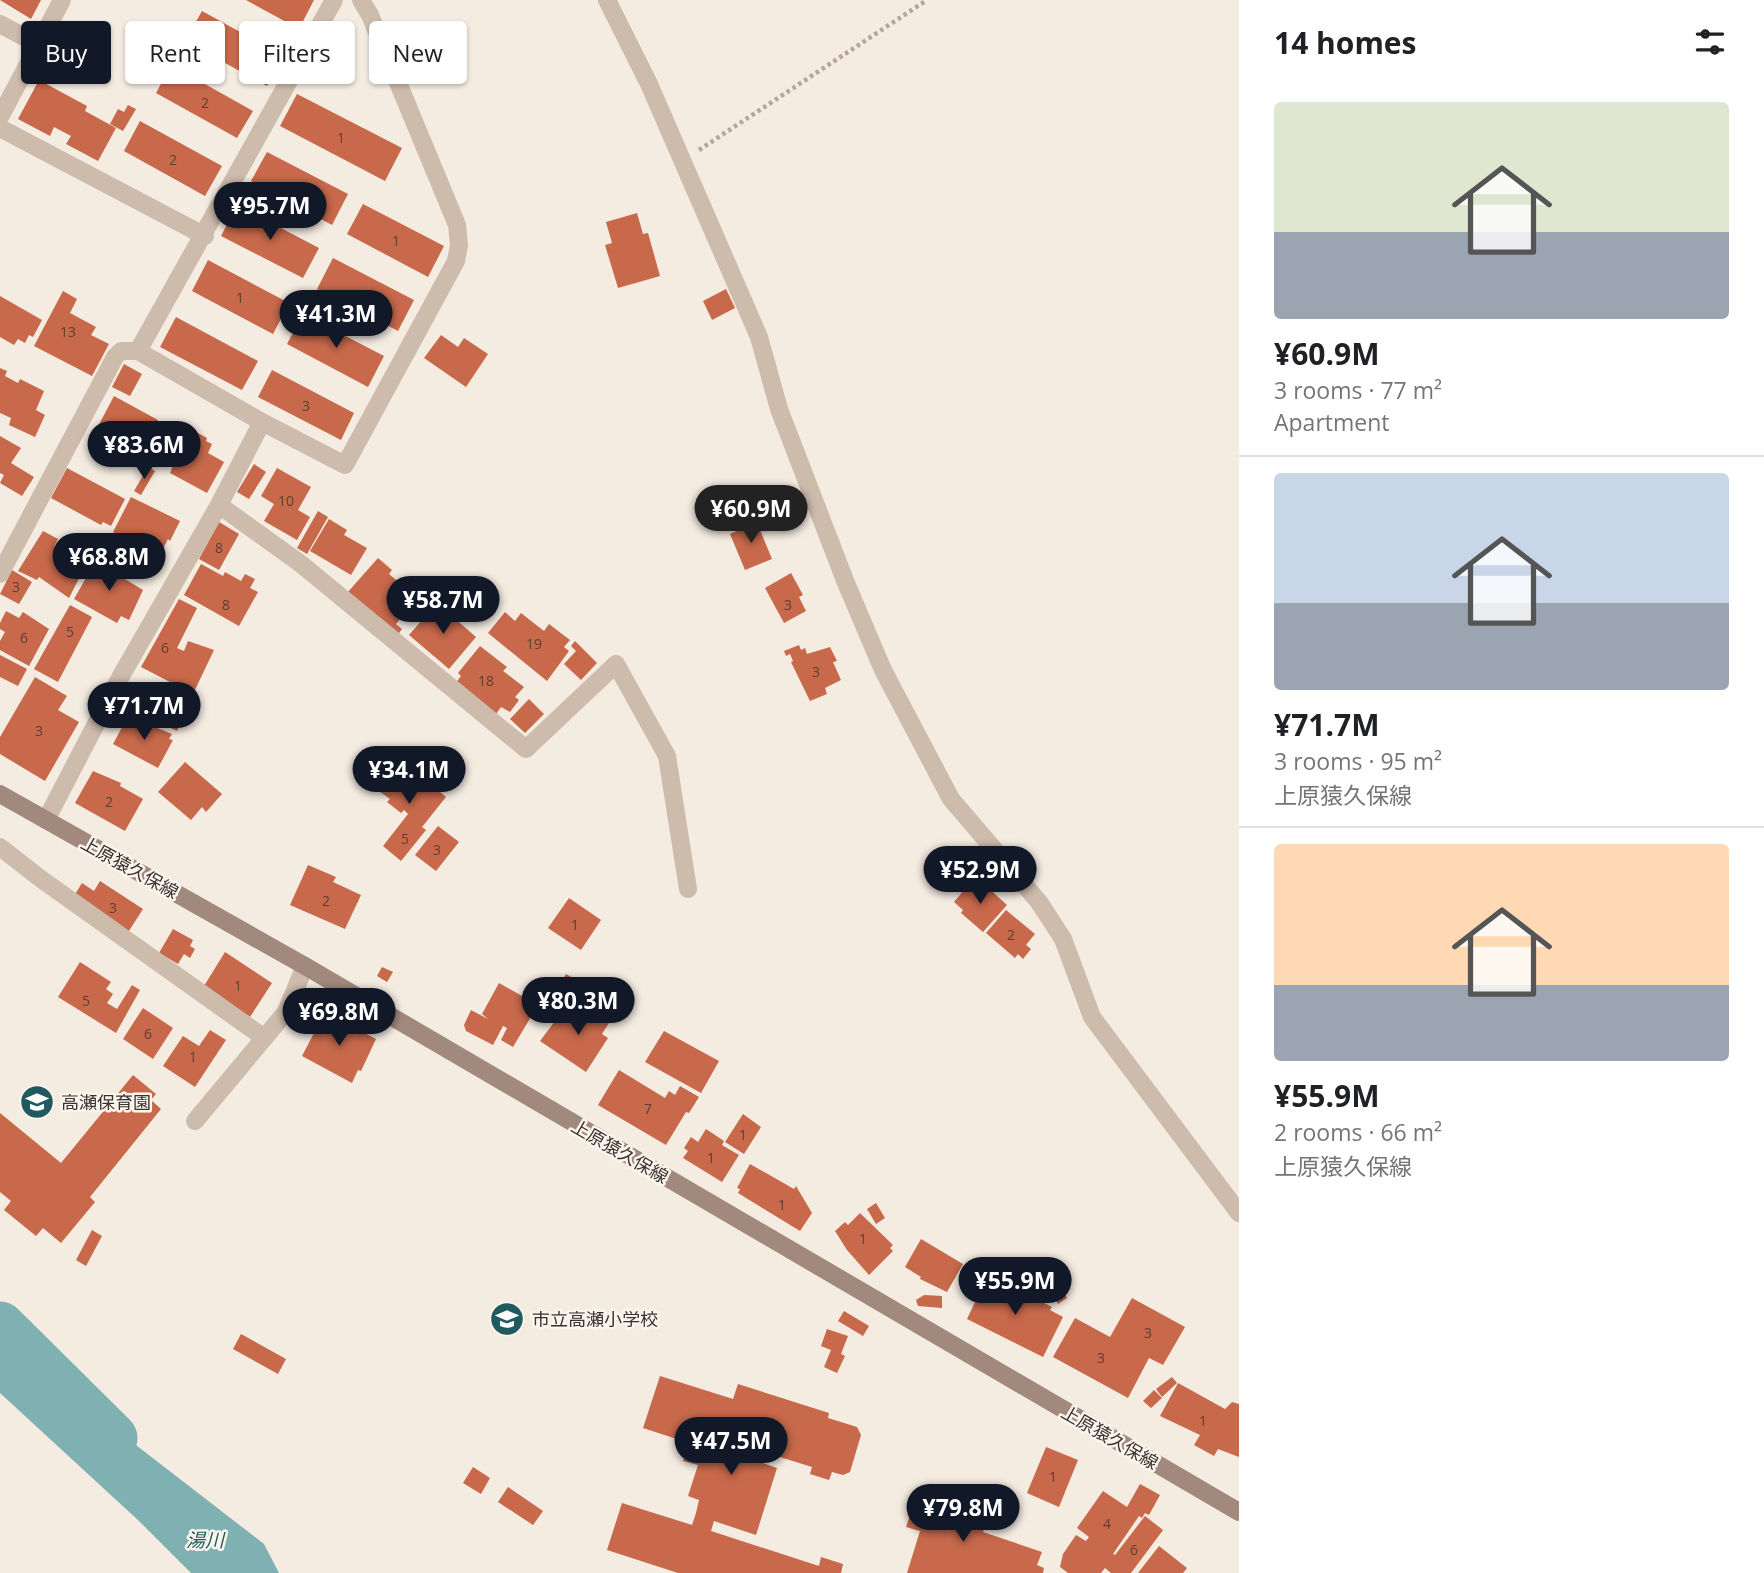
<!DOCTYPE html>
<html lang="en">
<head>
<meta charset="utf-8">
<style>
	:root { --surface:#fff; --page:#f6f6f6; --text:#202124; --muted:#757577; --line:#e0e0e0; --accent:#111827 }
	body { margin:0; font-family:"Open Sans","Noto Sans JP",sans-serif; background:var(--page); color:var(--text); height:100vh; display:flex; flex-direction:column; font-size:26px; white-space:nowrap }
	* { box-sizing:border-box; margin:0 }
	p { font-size:23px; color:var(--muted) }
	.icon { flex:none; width:38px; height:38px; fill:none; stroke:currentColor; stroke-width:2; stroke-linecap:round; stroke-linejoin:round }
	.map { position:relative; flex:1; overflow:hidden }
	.panel { display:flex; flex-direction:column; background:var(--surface); width:525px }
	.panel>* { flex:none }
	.banner { position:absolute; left:21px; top:21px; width:665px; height:63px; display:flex; gap:14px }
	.price { position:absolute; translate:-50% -60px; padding:0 16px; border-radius:24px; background:var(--accent); color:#fff; font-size:23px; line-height:46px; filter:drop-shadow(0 2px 4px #0008) }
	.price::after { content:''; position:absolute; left:50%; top:42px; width:21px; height:16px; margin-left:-10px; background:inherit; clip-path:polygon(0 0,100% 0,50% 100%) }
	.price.selected { background:#222; color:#fff }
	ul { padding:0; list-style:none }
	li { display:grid; align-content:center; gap:14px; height:371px; padding:0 35px }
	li+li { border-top:2px solid var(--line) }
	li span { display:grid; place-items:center; height:217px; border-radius:7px; color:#555 }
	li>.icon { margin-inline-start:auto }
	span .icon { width:126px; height:126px; fill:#fffc; stroke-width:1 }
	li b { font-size:30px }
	h2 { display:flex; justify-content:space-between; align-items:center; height:84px; padding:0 35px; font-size:30px }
	.chip { padding:0 24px; border-radius:7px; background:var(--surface); box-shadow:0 2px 5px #0004; font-size:24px; line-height:63px }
	.chip.selected { background:var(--accent); color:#fff }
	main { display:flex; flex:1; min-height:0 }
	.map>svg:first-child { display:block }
	.water { fill:#7fb0b2 }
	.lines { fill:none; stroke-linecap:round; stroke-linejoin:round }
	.river { stroke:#7fb0b2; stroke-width:51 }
	.building { fill:#c8694b }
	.path { stroke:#b9a596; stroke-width:4.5; stroke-dasharray:3.5 3.5; stroke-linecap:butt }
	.minor { stroke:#cdbbac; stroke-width:18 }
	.secondary { stroke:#a18a7d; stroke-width:18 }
	.labels { text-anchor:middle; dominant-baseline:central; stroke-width:5; stroke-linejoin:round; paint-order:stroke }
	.number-label { font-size:14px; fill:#5e3e33 }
	.street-label { font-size:18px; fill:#3b302b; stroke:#fbf5ee }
	.poi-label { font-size:18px; fill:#3b302b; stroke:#fbf5ee; text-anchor:start }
	.water-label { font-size:19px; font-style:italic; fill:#1f5a5e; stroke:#fbf5ee }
</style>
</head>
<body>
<main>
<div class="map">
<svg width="1239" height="1573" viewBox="0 0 1239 1573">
	<rect width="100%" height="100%" fill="#f4ebe1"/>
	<path class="water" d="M0 1340 264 1544 279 1573H191L139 1521 0 1393Z"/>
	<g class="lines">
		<path class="river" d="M0 1327 112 1438"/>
	</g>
	<path class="building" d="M0 0H41L31 19Z
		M246 0H314L299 29Z
		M202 11 284 56 267 86 185 41Z
		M171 65 253 111 237 138 156 93Z
		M39 80 87 106 85 111 116 128 98 161 66 144 71 136 54 127 50 136 18 119Z
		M297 94 402 148 385 181 280 126Z
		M128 105 136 109 123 131 110 124 118 109 124 112Z
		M140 121 222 166 205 196 124 151Z
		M267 152 348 194 332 225 251 181Z
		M363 204 444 246 428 277 347 234Z
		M237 205 319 248 303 278 221 236Z
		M637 213 643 234 648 233 660 276 618 288 605 245 612 243 606 222Z
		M333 258 414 300 398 331 317 289Z
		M208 260 289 303 273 334 192 291Z
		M726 289 735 308 712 320 703 301Z
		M63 291 77 299 70 313 96 327 91 335 109 344 92 376 34 346Z
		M0 296 42 320 33 337 29 335 25 343 18 339 14 345 0 337Z
		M303 314 384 356 368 387 287 344Z
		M176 317 258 361 242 390 160 347Z
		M441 335 458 347 464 338 488 354 466 387 424 358Z
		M124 364 142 374 130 396 112 387Z
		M0 368 7 371 5 376 18 383 20 379 44 391 36 410 45 415 35 437 9 425 11 418 0 413Z
		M272 370 354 413 341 440 258 397Z
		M114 396 158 420 139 455 95 432Z
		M189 428 207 438 206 441 212 444 208 453 224 462 207 493 170 473Z
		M0 436 21 448 11 463 34 477 22 496 0 483 4 475 0 473Z
		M254 464 266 472 249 499 237 492Z
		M148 467 155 471 141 495 134 491Z
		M67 468 125 499 111 526 103 522 101 525 51 498Z
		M277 468 311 487 298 510 310 517 297 540 264 521 274 504 261 496Z
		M131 497 180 521 170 541 168 539 164 547 155 545 152 552 113 532Z
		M318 511 328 517 307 554 297 548Z
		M758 518 762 520 763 525 760 530 772 559 745 570 730 534 750 525 753 519Z
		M329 519 347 530 344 535 367 548 351 575 310 551Z
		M219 522 239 534 219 570 199 559Z
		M43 531 58 539 54 547 62 551 64 546 89 559 69 598 39 577 37 580 18 571Z
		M378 558 392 570 389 574 418 598 396 624 402 629 397 636 347 593Z
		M95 562 126 577 125 579 143 590 129 620 121 616 117 623 74 599Z
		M201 564 223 576 225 572 241 581 245 574 255 579 250 588 258 592 239 626 184 595Z
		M12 570 32 582 19 604 0 594Z
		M791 573 803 595 799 597 806 611 784 623 765 588Z
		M179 599 197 608 177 648 184 651 188 641 214 650 193 694 141 667Z
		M437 603 476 637 449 669 409 635Z
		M70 605 92 617 58 682 34 669Z
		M6 611 19 618 23 612 49 629 29 666 0 650V641L5 632 0 629V623Z
		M505 612 515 621 521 613 544 631 549 624 570 640 564 647 569 651 547 681 488 633Z
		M575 641 597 663 581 680 564 664 576 651 571 646Z
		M799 645 801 650 805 648 807 654 830 647 837 661 833 662 841 680 825 688 827 694 810 701 791 662 793 661 790 654 786 656 784 651Z
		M480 646 507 667 503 671 524 687 515 697 519 700 510 712 501 707 496 714 455 684 461 676 458 673Z
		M0 655 27 669 18 686 0 677Z
		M35 677 67 696 58 710 79 722 45 781 0 754V737Z
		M158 683 192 700 177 731 158 722 167 705 151 697Z
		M529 699 544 714 525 733 510 719Z
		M127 718 147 729 150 725 172 734 169 739 173 740 158 768 113 744Z
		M400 760 430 781 429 783 446 797 422 827 426 830 401 861 383 846 408 814 404 810 401 813 387 802 390 799 376 789Z
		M185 762 222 794 206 812 202 807 191 820 158 792Z
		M93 771 121 783 120 786 143 799 125 831 75 803Z
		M438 826 459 842 436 871 415 855Z
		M308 865 336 877 333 882 361 895 345 929 290 905Z
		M100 881 143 909 127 934 74 896 82 883 94 891Z
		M969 884 978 892 984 884 1007 905 983 932 961 913 963 910 954 902Z
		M569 898 601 920 581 950 548 928Z
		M1006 910 1035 934 1026 945 1031 949 1023 959 1018 954 1015 958 986 933Z
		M173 929 193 940 190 946 195 949 190 958 184 954 178 964 159 953Z
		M225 952 272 983 250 1017 204 986Z
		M80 962 111 982 106 989 113 994 107 1003 117 1009 132 985 140 990 116 1033 58 997Z
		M382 967 393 972 387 982 377 976Z
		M566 974 573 978 562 996 555 992Z
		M499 983 538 1005 513 1047 501 1040 507 1028 503 1026 493 1045 466 1031 464 1025 471 1010 488 1019 482 1014Z
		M591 1005 612 1018 602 1034 608 1038 586 1072 540 1041 564 1009 581 1021Z
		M143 1008 173 1028 153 1059 123 1039Z
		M325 1012 376 1039 361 1071 358 1070 352 1083 302 1056Z
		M210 1030 226 1040 195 1087 163 1066 183 1036 199 1046Z
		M664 1031 719 1061 701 1093 645 1062Z
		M619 1070 665 1098 669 1091 675 1095 680 1086 699 1097 689 1113 686 1112 666 1145 598 1105Z
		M133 1075 156 1094 151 1100 161 1109 90 1197 95 1202 61 1243 43 1228 36 1236 4 1210 11 1201 0 1192V1113L61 1163Z
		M743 1114 761 1127 744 1154 725 1142Z
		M706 1129 724 1141 722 1145 739 1155 722 1182 683 1158 688 1151 684 1148 691 1137 698 1142Z
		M750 1164 794 1189 796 1186 812 1213 800 1231 738 1193 740 1189 737 1188Z
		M876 1203 885 1218 876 1224 867 1209Z
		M860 1213 893 1245 890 1248 893 1251 869 1275 847 1250 835 1231 845 1222 848 1225Z
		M92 1230 102 1236 86 1266 76 1260Z
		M921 1239 963 1264 947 1292 920 1279 921 1277 905 1267Z
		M986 1279 999 1286 1001 1282 1024 1297 1026 1294 1052 1307 1050 1310 1063 1317 1043 1357 967 1319Z
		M1057 1279 1067 1298 1058 1304 1047 1284Z
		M924 1295 942 1296V1308L918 1306 916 1300Z
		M1132 1298 1185 1327 1163 1365 1149 1358 1128 1398 1053 1357 1075 1318 1110 1337Z
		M844 1311 869 1326 863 1336 838 1321Z
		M827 1329 848 1336 841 1354 845 1356 837 1373 824 1367 831 1350 821 1346Z
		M241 1334 286 1359 278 1374 233 1349Z
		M660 1376 733 1399 738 1384 829 1413 828 1418 857 1427 861 1435 850 1472 843 1475 832 1472 829 1480 810 1474 812 1467 757 1450 754 1460 777 1468 756 1535 714 1521 711 1531 819 1566 821 1557 843 1564 841 1573H678L607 1550 622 1503 692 1525 696 1513 699 1500 688 1496 698 1465 683 1461 689 1443 643 1428Z
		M1172 1377 1177 1383 1162 1397 1156 1389Z
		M1178 1383 1225 1409 1232 1402 1239 1404V1457L1218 1449 1214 1456 1194 1445 1200 1435 1160 1416Z
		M1154 1390 1162 1398 1151 1408 1143 1401Z
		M1046 1447 1078 1460 1059 1507 1027 1493Z
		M473 1467 490 1478 481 1494 463 1483Z
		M1140 1484 1160 1495 1149 1515 1145 1513 1142 1518 1139 1516 1113 1554 1115 1555 1145 1516 1163 1530 1131 1573H1111L1105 1568 1101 1573H1068L1060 1567 1063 1554 1076 1535 1086 1541 1089 1537 1077 1528 1103 1491 1127 1507Z
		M508 1487 543 1511 533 1525 498 1502Z
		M917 1495 988 1518 983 1532 1042 1552 1037 1565 1044 1568 1043 1573H907L920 1531 906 1527Z
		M1159 1546 1187 1568 1183 1573H1138Z"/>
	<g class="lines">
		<path class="path" d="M699 150 927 0"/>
		<path class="minor" d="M334 0 138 351 262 422 345 465 456 261 459 245 457 225 370 15 361 0
			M607 0 649 84 759 337 779 409 846 583 883 670 951 799 1039 902 1063 939 1092 1017 1239 1213
			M0 24 37 44
			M0 117 62 0
			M0 128 205 236
			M219 505 301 564 526 749 616 664 667 756 688 889
			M0 574 115 357 121 351H138
			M46 820 121 676 219 505 262 422
			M0 847 41 879 263 1037
			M195 1121 286 1012 305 966"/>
		<path class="secondary" d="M0 794 305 966 1239 1512"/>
	</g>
	<defs>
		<g id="school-disc" transform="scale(1.75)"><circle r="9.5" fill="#1f5a5e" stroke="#fbf5ee"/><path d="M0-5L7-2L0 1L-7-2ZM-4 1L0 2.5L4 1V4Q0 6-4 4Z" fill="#fff"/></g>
	</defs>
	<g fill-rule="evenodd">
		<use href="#school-disc" x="37" y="1102"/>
		<use href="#school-disc" x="507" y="1319"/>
	</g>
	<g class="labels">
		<g class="number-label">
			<text x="205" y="102">2</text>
			<text x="341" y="137">1</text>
			<text x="173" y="159">2</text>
			<text x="396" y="240">1</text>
			<text x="240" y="297">1</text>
			<text x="68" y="331">13</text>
			<text x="306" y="405">3</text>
			<text x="286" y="500">10</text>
			<text x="219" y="547">8</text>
			<text x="16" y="586">3</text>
			<text x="226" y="604">8</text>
			<text x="788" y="604">3</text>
			<text x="70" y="631">5</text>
			<text x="24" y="637">6</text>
			<text x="534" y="643">19</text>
			<text x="165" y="647">6</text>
			<text x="816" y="671">3</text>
			<text x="486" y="680">18</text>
			<text x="39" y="730">3</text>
			<text x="109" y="801">2</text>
			<text x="405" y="838">5</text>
			<text x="437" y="849">3</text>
			<text x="326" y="900">2</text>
			<text x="113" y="907">3</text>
			<text x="575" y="924">1</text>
			<text x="1011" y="934">2</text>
			<text x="238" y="985">1</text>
			<text x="86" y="1000">5</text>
			<text x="148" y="1033">6</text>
			<text x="193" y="1056">1</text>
			<text x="648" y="1108">7</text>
			<text x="743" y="1134">1</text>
			<text x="711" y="1157">1</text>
			<text x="782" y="1204">1</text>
			<text x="863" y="1238">1</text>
			<text x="1148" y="1332">3</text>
			<text x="1101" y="1357">3</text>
			<text x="1203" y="1420">1</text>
			<text x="1053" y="1476">1</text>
			<text x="1107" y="1523">4</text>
			<text x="1134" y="1549">6</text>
		</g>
		<g class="street-label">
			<text transform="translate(130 867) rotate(29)">上原猿久保線</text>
			<text transform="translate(620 1151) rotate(30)">上原猿久保線</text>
			<text transform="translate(1110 1437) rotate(30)">上原猿久保線</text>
		</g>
		<g class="poi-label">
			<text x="61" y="1102">高瀬保育園</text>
			<text x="532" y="1319">市立高瀬小学校</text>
		</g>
		<g class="water-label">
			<text x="205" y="1540">湯川</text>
		</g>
	</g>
</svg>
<b class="price" style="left:270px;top:242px">¥95.7M</b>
<b class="price" style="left:336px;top:350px">¥41.3M</b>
<b class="price" style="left:144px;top:481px">¥83.6M</b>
<b class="price selected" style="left:751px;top:545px">¥60.9M</b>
<b class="price" style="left:109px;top:593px">¥68.8M</b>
<b class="price" style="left:443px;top:636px">¥58.7M</b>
<b class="price" style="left:144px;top:742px">¥71.7M</b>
<b class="price" style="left:409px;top:806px">¥34.1M</b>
<b class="price" style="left:980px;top:906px">¥52.9M</b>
<b class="price" style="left:578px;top:1037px">¥80.3M</b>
<b class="price" style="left:339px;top:1048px">¥69.8M</b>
<b class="price" style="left:1015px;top:1317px">¥55.9M</b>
<b class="price" style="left:731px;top:1477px">¥47.5M</b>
<b class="price" style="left:963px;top:1544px">¥79.8M</b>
<div class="banner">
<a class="chip selected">Buy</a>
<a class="chip">Rent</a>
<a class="chip">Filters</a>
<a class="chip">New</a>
</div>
</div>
<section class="panel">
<h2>14 homes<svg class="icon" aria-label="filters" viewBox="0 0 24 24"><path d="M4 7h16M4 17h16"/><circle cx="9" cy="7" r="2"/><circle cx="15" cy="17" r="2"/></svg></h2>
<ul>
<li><span style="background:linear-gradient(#dfe7d0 60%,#9aa5b1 0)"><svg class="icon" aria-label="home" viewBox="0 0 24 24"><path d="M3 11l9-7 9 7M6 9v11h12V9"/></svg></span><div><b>¥60.9M</b><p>3 rooms · 77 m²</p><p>Apartment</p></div></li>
<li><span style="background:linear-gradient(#c9d6e8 60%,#9aa5b1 0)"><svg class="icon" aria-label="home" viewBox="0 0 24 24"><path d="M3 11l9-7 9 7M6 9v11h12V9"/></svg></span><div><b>¥71.7M</b><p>3 rooms · 95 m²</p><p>上原猿久保線</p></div></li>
<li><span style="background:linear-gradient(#ffd9b3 65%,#9aa5b1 0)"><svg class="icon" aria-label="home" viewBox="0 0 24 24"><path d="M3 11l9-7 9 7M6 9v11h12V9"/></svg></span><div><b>¥55.9M</b><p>2 rooms · 66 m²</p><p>上原猿久保線</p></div></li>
</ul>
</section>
</main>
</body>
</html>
